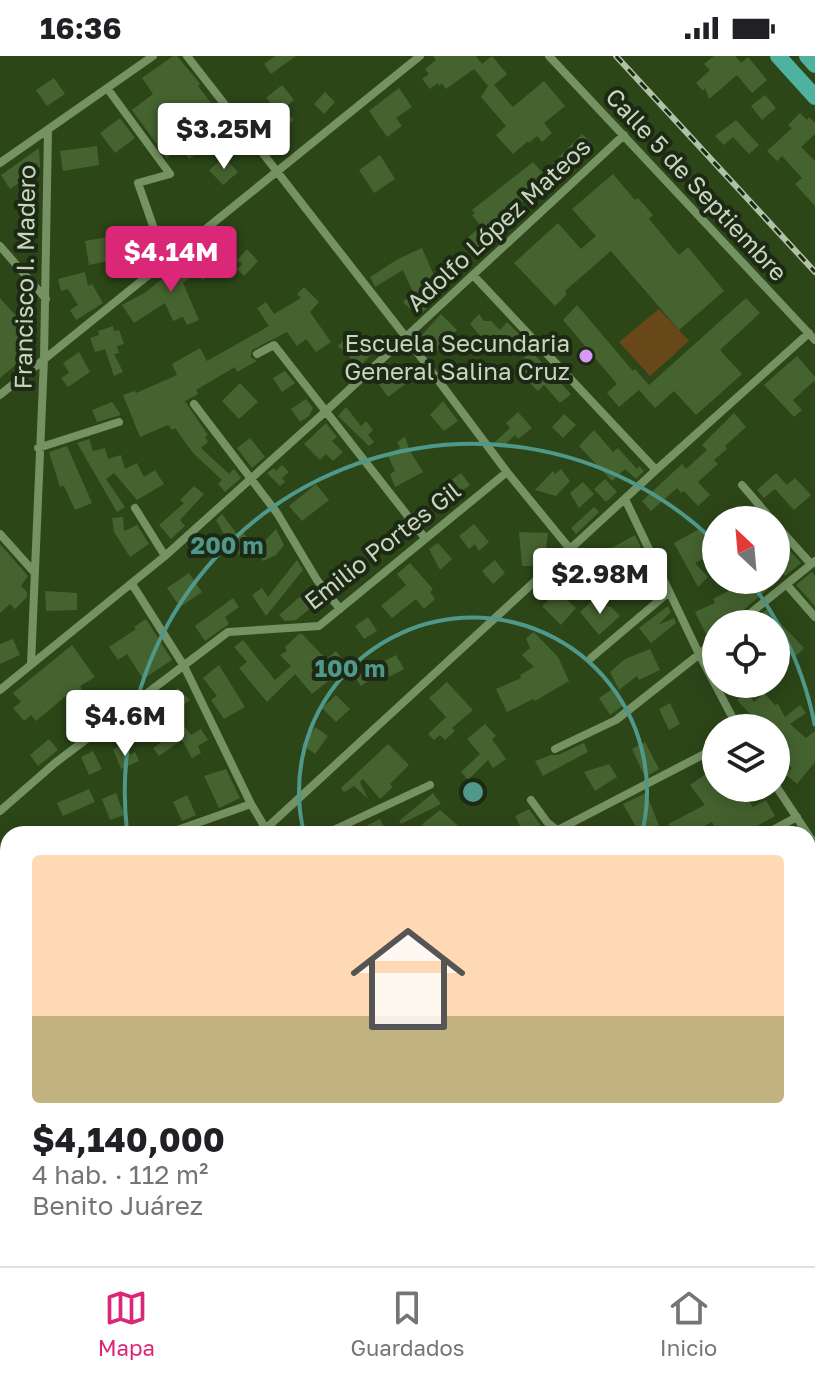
<!DOCTYPE html>
<html lang="es">
<head>
<meta charset="utf-8">
<style>
	:root { --surface:#fff; --page:#f2f2f2; --text:#202124; --muted:#757577; --line:#e0e0e0; --accent:#db2777 }
	body { margin:0; font-family:"Golos Text",sans-serif; background:var(--page); color:var(--text); height:100vh; display:flex; flex-direction:column; font-size:30px; white-space:nowrap }
	* { box-sizing:border-box; margin:0 }
	p { font-size:26px; color:var(--muted) }
	.icon { flex:none; width:44px; height:44px; fill:none; stroke:currentColor; stroke-width:2; stroke-linecap:round; stroke-linejoin:round }
	.map { position:relative; flex:1; overflow:hidden }
	.panel { position:absolute; left:0px; top:770px; width:816px; height:440px; display:flex; flex-direction:column; background:var(--surface); border-radius:24px 24px 0 0; box-shadow:0 4px 20px #0003 }
	.panel>* { flex:none }
	.needle { width:52px; rotate:334deg }
	.tools { position:absolute; left:702px; top:450px; display:grid; gap:16px }
	.tools a { display:grid; place-items:center; width:88px; height:88px; border-radius:50%; background:var(--surface); box-shadow:0 4px 20px #0003; font-size:40px }
	.price { position:absolute; translate:-50% -68px; padding:0 18px; border-radius:8px; background:#fff; color:#222; font-size:26px; line-height:52px; filter:drop-shadow(0 2px 4px #0008) }
	.price::after { content:''; position:absolute; left:50%; top:48px; width:24px; height:18px; margin-left:-12px; background:inherit; clip-path:polygon(0 0,100% 0,50% 100%) }
	.price.current { background:var(--accent); color:#fff }
	ul { padding:0; list-style:none }
	li { display:grid; align-content:center; gap:16px; height:424px; padding:0 32px }
	li+li { border-top:2px solid var(--line) }
	li span { display:grid; place-items:center; height:248px; border-radius:8px; color:#555 }
	li>.icon { margin-inline-start:auto }
	span .icon { width:144px; height:144px; fill:#fffc; stroke-width:1 }
	li b { font-size:34px }
	.status { display:flex; justify-content:space-between; align-items:center; height:56px; padding:0 40px; background:var(--surface); direction:ltr }
	.status svg { height:22px; fill:currentColor }
	.tabs { display:flex; justify-content:space-around; align-items:center; height:112px; border-top:2px solid var(--line); background:var(--surface); font-size:22px; color:var(--muted) }
	.tabs a { display:grid; justify-items:center; gap:4px }
	.tabs .current { color:var(--accent) }
	.map>svg:first-child { display:block }
	.green { fill:#684818 }
	.building { fill:#45632f }
	.lines { fill:none; stroke-linecap:round; stroke-linejoin:round }
	.street { stroke:#759262; stroke-width:8 }
	.secondary { stroke:#759262; stroke-width:14 }
	.primary { stroke:#4eb29e; stroke-width:16 }
	.rail-casing { stroke:#b0c2a6; stroke-width:6 }
	.rail { stroke:#1d2915; stroke-width:3; stroke-dasharray:9; stroke-linecap:butt }
	.ring { fill:none; stroke:#4f988a; stroke-width:4 }
	.poi-dot { fill:#d89af8; stroke:#1d2915; stroke-width:3 }
	.labels { text-anchor:middle; dominant-baseline:central; stroke-width:8; stroke-linejoin:round; paint-order:stroke }
	.street-label { font-size:24px; fill:#c7d7be; stroke:#1d2915 }
	.poi-label { font-size:24px; fill:#c7d7be; stroke:#1d2915; text-anchor:end }
	.centre { fill:#4f988a; stroke:#1d2915; stroke-width:4 }
	.ring-label { font-size:24px; text-anchor:middle; font-weight:bold; fill:#4f988a; stroke:#1d2915; stroke-width:8; stroke-linejoin:round; paint-order:stroke }
</style>
</head>
<body>
<div class="status"><b>16:36</b><svg viewBox="0 0 49 12"><path d="M0 12V9h3v3zM5 12V6h3v6zM10 12V3h3v9zM15 12V0h3v12zM26 1h20v11H26zM47 4h2v5h-2z"/></svg></div>
<div class="map">
<svg width="815" height="1210" viewBox="0 0 815 1210">
	<rect width="100%" height="100%" fill="#2c4618"/>
	<path class="green" d="M659 253 689 285 650 320 619 286Z"/>
	<path class="building" d="M173 0H177L192 18 200 28 198 30 233 75 215 89 211 85 189 103 180 91 167 102 132 54 153 38 142 22Z
		M275 0H296L271 18 264 8Z
		M433 0H476L482 8 492 0 507 18 494 29 513 51 544 25 565 50 544 67 552 77 542 86 537 80 529 87 528 85 513 98 496 79 506 70 481 41 488 30 474 13 446 33 442 27 439 30 438 27 430 33 422 23 429 18 425 13 436 4Z
		M714 0H735L741 7 748 1 767 24 752 37 737 19 709 43 705 32 703 35 696 27 710 14 704 8Z
		M54 22 65 38 47 50 36 34Z
		M282 29 294 44 284 52 294 64 283 73 289 79 271 95 256 77 260 74 256 70 274 51 266 42Z
		M399 32 412 51 396 62 402 70 387 81 369 55Z
		M325 36 335 46 324 58 314 48Z
		M765 39 776 52 762 64 751 50Z
		M800 57 807 64 809 61 815 67V78L801 91 815 105V150L795 128 802 122 782 100 777 105 767 95 792 72 788 69Z
		M120 62 135 82 115 97 100 77Z
		M736 64 759 89 749 98 733 81 724 89 715 80Z
		M582 78 595 91 539 142 534 136 496 168 504 178 480 202 465 184 481 170 472 159 475 157 472 154 533 106 543 117Z
		M97 90 99 109 63 115 60 95Z
		M39 92 40 111 17 124 19 127 10 133 1 119Z
		M380 99 395 123 374 137 359 114Z
		M224 101 238 116 223 129 209 114Z
		M613 118 635 144 638 142 653 159 649 163 679 199 688 191 724 235 679 274 611 195 565 235 567 238 555 250 514 207 558 167 581 193 596 180 572 153Z
		M108 181 112 204 89 209 85 185Z
		M422 192 436 224 453 209 461 218 431 245V249L418 260 403 246 413 236 403 214 375 231 370 221 398 203Z
		M247 193 258 205 244 220 237 213 242 208 237 204Z
		M210 201 211 204 207 208 214 204 218 216 202 224 198 215 183 227 199 264 187 269 183 261 173 265 165 247 134 267 122 249 146 236 178 209 182 214Z
		M85 216 88 230 92 228 103 247 76 264 70 254 78 249 68 233 61 235 58 223Z
		M304 231 319 246 310 256 331 286 316 296 306 283 297 290 287 276 252 294 251 301 257 305 237 316 235 311 196 334 198 338 185 345 208 379 205 381 208 386 201 392 229 418 234 413 241 422 225 436 218 428 222 424 193 397 175 372 172 374 168 369 140 381 123 339 135 335 136 337 177 319 172 308 200 292 207 305 269 270 257 252 266 246 274 258 301 242 297 238Z
		M0 242 26 271 22 275 36 292 0 322Z
		M746 242 760 257 720 294 742 318 696 359 674 335 655 352 639 334 619 351 607 337 617 328 563 264 577 249 633 315 635 313 649 329Z
		M441 258 457 274 437 295 421 280Z
		M479 258 484 265H491L500 274 507 266 521 280 498 301 470 268Z
		M113 270 114 275 119 274 124 288 117 290 119 297 114 298 123 316 114 320 105 293 95 296 90 282 99 279 98 275Z
		M351 277 372 298 359 311 338 290Z
		M531 295 571 338 560 347 544 329 538 335 519 316 524 311 520 306Z
		M79 296 90 316 68 331 61 322 69 317 63 307Z
		M797 300 815 321V324L793 344 802 354 794 361 764 329Z
		M398 306 411 324 388 341 375 323Z
		M285 315 295 327 282 336 273 322Z
		M240 327 258 346 239 363 222 345Z
		M306 343 313 352 309 360 300 366 291 353Z
		M443 345 458 365 444 375 430 359Z
		M112 346 121 359 97 366 92 354Z
		M346 351 361 370 366 365 373 374 368 379 374 386 369 390 338 360Z
		M518 356 532 372 518 383 515 379 501 392 495 386 510 372 506 367Z
		M734 357 746 371 725 390 727 393 714 404 718 408 698 426 710 439 698 450 684 435 681 437 677 432 651 455 642 445 682 408 686 413 707 394 702 389Z
		M564 358 576 369 563 382 552 371Z
		M326 367 337 381 332 385 343 396 333 405 326 398 320 404 304 388Z
		M594 374 613 396 618 392 637 413 639 410 644 415 636 423 625 413 612 425 579 390Z
		M405 381 410 395 423 416 395 431 390 418 395 415 387 398 400 392 397 386Z
		M250 382 265 401 252 412 237 392Z
		M89 383 93 395 105 392 108 403 121 399 125 413 137 407 144 421 155 414 164 428 137 444 114 417 106 423 125 451 117 456 77 387Z
		M67 390 92 447 75 454 64 430 60 431 49 396Z
		M282 409 289 416 282 422 285 426 280 430 267 417 274 412 276 415Z
		M561 413 570 425 556 440 535 434 553 415 555 418Z
		M461 417 470 429 459 437 450 425Z
		M776 417 787 429 795 422 811 439 794 454 775 433 764 442 757 434Z
		M605 423 617 436 606 446 594 433Z
		M583 426 594 438 579 452 570 437Z
		M316 428 329 444 302 465 289 450Z
		M194 430 204 438 180 464 185 470 171 483 159 469 184 447 180 444Z
		M594 451 599 456 576 478 571 472Z
		M222 458 239 481 243 477 256 490 242 502 230 489 216 464Z
		M123 461 124 475 137 469 149 488 130 501 114 476 112 462Z
		M474 468 489 486 479 495 475 488 469 493 459 480Z
		M701 472 715 497 695 507 708 521 698 531 674 487Z
		M276 473 284 489 276 499 263 505 257 493Z
		M519 476 548 477 545 501 535 499 533 510H522Z
		M635 479 643 496 617 511 608 494Z
		M781 485 801 507 785 520 776 510V490Z
		M438 487 452 503 440 514 429 493Z
		M0 488 28 520 21 530 27 536V541L15 553 10 548 0 557Z
		M297 504 303 514 266 560 252 539 262 532 268 541Z
		M495 504 505 517 493 528 482 515Z
		M410 507 433 533 430 536 435 543 424 553 416 543 392 562 381 550 406 529 397 518Z
		M812 516 815 520V550L796 529Z
		M189 517 202 536 180 551 167 532Z
		M733 524H760L768 533 733 563 730 568H716V573L706 578 695 556 715 547 713 543 738 530Z
		M551 529 576 552 561 569 542 550 548 545 543 540Z
		M311 531 322 543 296 564 285 565 279 559Z
		M45 535 77 537V554L46 555Z
		M233 542 239 551 225 561 229 568 205 585 195 570Z
		M592 545 611 551 620 560 599 579 580 556Z
		M668 550 671 556 658 569 674 562 676 567 651 587 639 572Z
		M767 553 804 592 796 600 776 580V568H748Z
		M368 561 377 575 364 583 355 570Z
		M146 563 172 604 143 623 127 598 118 604 109 591 136 573 134 571Z
		M534 576 558 601 569 625 535 645 533 643 507 656 496 633 521 622 520 619 534 611 522 599 530 592 526 582Z
		M299 578H302L326 603 336 595 342 603 327 615 332 622 312 638 295 618 267 646 239 612 247 606 234 591 243 584 275 624 291 610 280 599 287 595 285 591Z
		M13 583 20 599 0 608V588Z
		M72 589 95 621 80 630 89 646 76 654 67 639 36 665 31 659 24 665 13 652 21 646 13 637Z
		M650 593 660 614 639 624 637 620 619 634 610 616 625 603Z
		M396 599 404 613 389 621 385 613 361 630 355 621Z
		M219 609 245 651 224 663 211 644 217 640 203 622Z
		M447 626 473 654 452 672 455 675 445 684 440 679 434 684 428 678 446 661 429 642Z
		M178 632 190 644 174 656 152 668 145 657 170 641 169 638Z
		M614 632 625 648 610 659 599 642Z
		M746 636 754 646 764 637 775 649 778 648 785 661 800 649 806 657 790 668 806 682 815 675V706L797 728 786 719 792 712 776 699 783 687 776 681V672H750L746 664 752 660 737 644Z
		M336 639 350 653 336 666 322 652Z
		M670 647 680 668 669 674 659 653Z
		M485 668 496 680 492 683 506 703 493 712 488 704 468 724 461 716 480 698 467 683Z
		M184 670 191 679 201 673 208 684 198 690 201 697 192 702 182 684 159 700 153 692Z
		M315 671 328 680 315 698 302 689Z
		M49 683 58 694 38 710 30 699Z
		M645 686 659 713 645 721 632 693Z
		M584 687 588 696 543 720 535 705 551 699H558Z
		M388 688 409 709 390 728 393 731 380 743 363 723 360 726 368 743 354 730 344 736 341 732Z
		M122 690 126 700 135 696 139 705 121 713 113 693Z
		M93 695 102 713 89 719 81 701Z
		M609 708 617 721 595 735 584 716Z
		M716 711V732H740L753 751 766 744 775 760 748 775 750 778H718L712 766 689 778H674L668 768 705 749 690 729Z
		M226 713 240 742 219 752 204 720Z
		M89 733 95 746 63 760 57 747Z
		M116 737 124 759 110 764 102 743Z
		M433 737 441 748 401 768 399 765Z
		M646 737 660 772 651 778H640L623 748Z
		M187 739 196 759 182 765 173 746Z
		M529 753 542 771 524 778 515 760Z
		M440 754 468 778H410Z
		M380 763 388 778H350Z"/>
	<g class="lines">
		<path class="street" d="M187 0 405 280 507 416 570 493
			M549 0 815 284
			M107 32 170 118 138 127 165 204
			M0 107 153 0
			M0 190 46 243
			M473 219 656 414
			M257 298 274 289 425 482
			M0 339 420 0
			M194 348 277 457 317 524 340 553
			M38 392 119 366
			M742 429 772 464
			M625 443 699 598 738 672
			M135 452 165 500
			M776 469 811 508
			M0 478 34 516
			M132 528 184 610 251 748 269 778
			M787 529 815 561
			M737 568 815 505
			M591 602 669 536
			M31 608 44 303 48 74
			M0 634 165 500 326 355 624 79
			M555 693 616 664 716 585
			M776 730 815 789
			M531 744 547 766 557 774
			M0 755 55 707 228 576 319 570 507 416
			M166 778 251 748
			M260 778 656 414 809 277
			M325 778 430 729
			M550 778 716 692
			M765 778 797 761
			M808 879 815 875
			M0 907 8 904
			M808 991 815 987
			M0 1042 8 1038
			M808 1112 815 1120
			M0 1175 8 1171
			M168 1202 172 1210
			M641 1202 647 1210
			M148 1210 165 1202
			M369 1210 385 1202"/>
		<path class="secondary" d="M808 1107 815 1104
			M599 1210 615 1202"/>
		<path class="primary" d="M778 0 815 41
			M807 0 815 9"/>
		<g class="rail-casing">
			<path id="rail" d="M616 0 815 216"/>
		</g>
		<use href="#rail" class="rail"/>
	</g>
	<g class="ring">
		<path d="M304 777A174 174 0 1 1 642 777"/>
		<path d="M815 802A348 348 0 0 1 808 829M127 775A348 348 0 0 1 715 486M749 524A348 348 0 0 1 815 670"/>
	</g>
	<circle class="poi-dot" cx="586" cy="300" r="8"/>
	<g class="labels">
		<g class="street-label">
			<text transform="translate(697 128) rotate(47)">Calle 5 de Septiembre</text>
			<text transform="translate(498 168) rotate(-43)">Adolfo López Mateos</text>
			<text transform="translate(24 221) rotate(-89)">Francisco I. Madero</text>
			<text transform="translate(382 489) rotate(-38)">Emilio Portes Gil</text>
		</g>
		<g class="poi-label">
			<text x="570" y="286">Escuela Secundaria<tspan x="570" dy="28">General Salina Cruz</tspan></text>
		</g>
	</g>
	<circle cx="473" cy="736" r="12" class="centre"/>
	<g class="ring-label">
		<text x="227" y="498">200 m</text>
		<text x="350" y="621">100 m</text>
	</g>
</svg>
<div class="tools">
<a><svg class="needle" viewBox="-14 -14 28 28"><path d="M0-13l5 13h-10z" fill="#e53935"/><path d="M0 13l5-13h-10z" fill="#757577"/></svg></a>
<a><svg class="icon" aria-label="locate" viewBox="0 0 24 24"><circle cx="12" cy="12" r="6"/><path d="M12 2v4M12 18v4M2 12h4M18 12h4"/></svg></a>
<a><svg class="icon" aria-label="layers" viewBox="0 0 24 24"><path d="M12 4l9 5-9 5-9-5zM3 14l9 5 9-5"/></svg></a>
</div>
<b class="price" style="left:224px;top:115px">$3.25M</b>
<b class="price current" style="left:171px;top:238px">$4.14M</b>
<b class="price" style="left:600px;top:560px">$2.98M</b>
<b class="price" style="left:125px;top:702px">$4.6M</b>
<section class="panel">
<ul>
<li><span style="background:linear-gradient(#ffd9b3 65%,#c2b280 0)"><svg class="icon" aria-label="home" viewBox="0 0 24 24"><path d="M3 11l9-7 9 7M6 9v11h12V9"/></svg></span><div><b>$4,140,000</b><p>4 hab. · 112 m²</p><p>Benito Juárez</p></div></li>
</ul>
</section>
</div>
<nav class="tabs">
<a class="current"><svg class="icon" aria-label="map" viewBox="0 0 24 24"><path d="M3 6l6-2 6 2 6-2v14l-6 2-6-2-6 2zM9 4v14M15 6v14"/></svg>Mapa</a>
<a><svg class="icon" aria-label="saved" viewBox="0 0 24 24"><path d="M7 4h10v16l-5-4-5 4z"/></svg>Guardados</a>
<a><svg class="icon" aria-label="home" viewBox="0 0 24 24"><path d="M3 11l9-7 9 7M6 9v11h12V9"/></svg>Inicio</a>
</nav>
</body>
</html>
